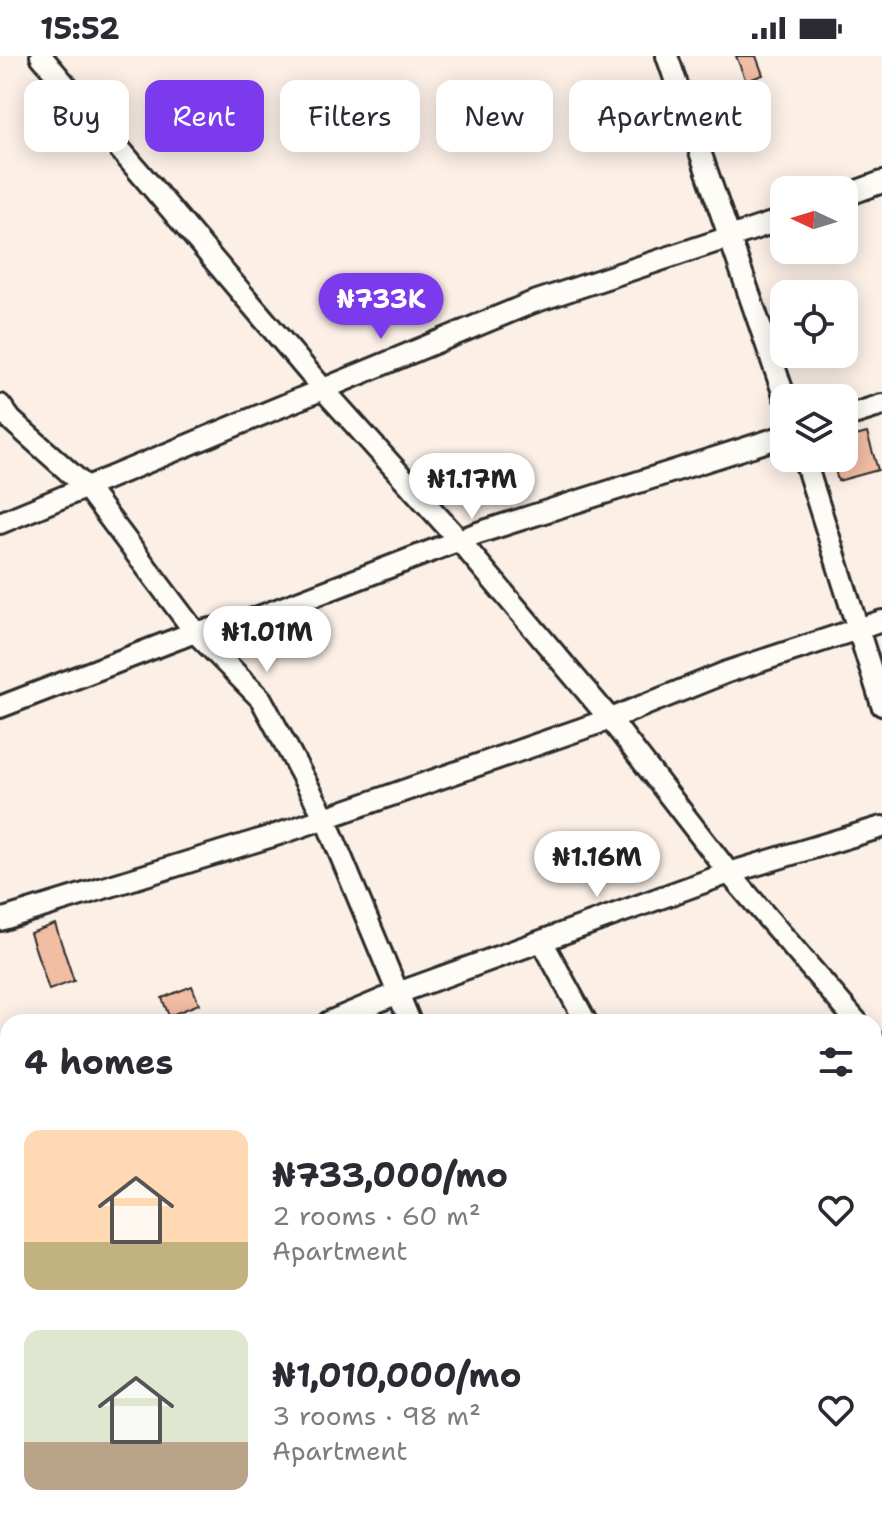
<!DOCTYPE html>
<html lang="en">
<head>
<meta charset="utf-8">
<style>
	:root { --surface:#fff; --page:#f2f2f3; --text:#2b2b33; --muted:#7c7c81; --accent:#7c3aed }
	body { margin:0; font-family:"Shantell Sans",sans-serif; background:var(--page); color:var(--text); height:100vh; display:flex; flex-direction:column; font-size:30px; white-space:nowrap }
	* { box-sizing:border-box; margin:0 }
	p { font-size:26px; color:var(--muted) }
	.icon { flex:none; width:44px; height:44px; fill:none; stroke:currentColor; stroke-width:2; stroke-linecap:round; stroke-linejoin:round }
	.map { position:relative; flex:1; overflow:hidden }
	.details { position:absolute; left:0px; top:958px; width:882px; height:512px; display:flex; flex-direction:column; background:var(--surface); border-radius:24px 24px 0 0; box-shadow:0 4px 20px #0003 }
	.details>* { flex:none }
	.banner { position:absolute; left:24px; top:24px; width:834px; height:72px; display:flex; gap:16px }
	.needle { width:52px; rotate:274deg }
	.controls { position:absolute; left:770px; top:120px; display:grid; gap:16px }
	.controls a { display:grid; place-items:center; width:88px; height:88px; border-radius:16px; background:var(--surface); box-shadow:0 4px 20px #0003; font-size:40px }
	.price { position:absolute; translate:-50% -68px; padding:0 18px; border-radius:28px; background:#fff; color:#222; font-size:26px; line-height:52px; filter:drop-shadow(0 2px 4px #0008) }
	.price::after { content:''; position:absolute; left:50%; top:48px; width:24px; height:18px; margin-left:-12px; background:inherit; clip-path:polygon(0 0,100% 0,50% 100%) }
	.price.active { background:var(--accent); color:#fff }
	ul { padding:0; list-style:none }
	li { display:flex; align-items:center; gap:24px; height:200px; padding:0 24px }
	li span { display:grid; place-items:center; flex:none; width:224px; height:160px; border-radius:16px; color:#555 }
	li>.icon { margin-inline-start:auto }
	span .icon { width:96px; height:96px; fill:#fffc; stroke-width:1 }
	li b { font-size:34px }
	h2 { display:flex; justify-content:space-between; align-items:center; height:96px; padding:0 24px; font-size:34px }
	.pill { padding:0 28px; border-radius:16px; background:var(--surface); box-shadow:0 4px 20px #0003; font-size:28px; line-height:72px }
	.pill.active { background:var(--accent); color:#fff }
	.status { display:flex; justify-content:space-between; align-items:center; height:56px; padding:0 40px; background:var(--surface); direction:ltr }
	.status svg { height:22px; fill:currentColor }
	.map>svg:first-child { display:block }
	.building { fill:#f1bda3; stroke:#2b2b2b; stroke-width:2 }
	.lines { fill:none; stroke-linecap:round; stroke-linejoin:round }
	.street-casing { stroke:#2b2b2b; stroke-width:26 }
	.street { stroke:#fdfcf7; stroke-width:20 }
</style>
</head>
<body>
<div class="status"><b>15:52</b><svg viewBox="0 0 49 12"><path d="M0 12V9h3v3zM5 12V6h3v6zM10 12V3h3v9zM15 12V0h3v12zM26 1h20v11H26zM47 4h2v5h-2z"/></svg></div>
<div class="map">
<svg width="882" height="1470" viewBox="0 0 882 1470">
	<rect width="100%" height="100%" fill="#fbefe6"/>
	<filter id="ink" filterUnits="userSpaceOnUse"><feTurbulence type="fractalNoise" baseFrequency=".0125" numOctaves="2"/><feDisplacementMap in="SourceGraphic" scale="16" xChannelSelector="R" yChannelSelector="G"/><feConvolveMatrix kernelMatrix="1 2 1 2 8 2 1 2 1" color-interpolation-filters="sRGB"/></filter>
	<g filter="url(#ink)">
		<path class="building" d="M736 0H756L763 19 746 25Z
			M867 377 878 414 838 425 832 402H844V383Z
			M55 868 74 925 49 934 30 877Z
			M192 930 199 948 169 960 162 942Z"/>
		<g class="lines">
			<g class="street-casing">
				<path id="street" d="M41 0 323 333 459 484 610 663 729 817 857 966
					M667 0 785 342
					M844 140 882 126
					M0 349 11 364 86 431 195 576 261 643 325 762 410 966
					M844 361 882 349
					M804 402 882 649
					M0 467 531 247 784 163
					M0 651 195 576 243 567 478 477 784 380
					M0 864 282 777 610 663 727 616 882 565
					M543 887 586 966
					M329 966 398 937 729 817 882 771
					M874 986 882 995
					M0 1013 8 1029
					M0 1109 8 1105
					M0 1325 8 1320
					M0 1338 8 1354
					M874 1380 882 1377
					M874 1430 882 1445
					M62 1462 66 1470
					M245 1462 249 1470
					M635 1462 640 1470
					M701 1470 716 1462"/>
			</g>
			<use href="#street" class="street"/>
		</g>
	</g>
</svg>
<div class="controls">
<a><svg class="needle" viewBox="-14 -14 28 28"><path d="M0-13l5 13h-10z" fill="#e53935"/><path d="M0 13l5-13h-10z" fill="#7c7c81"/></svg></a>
<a><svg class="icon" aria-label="locate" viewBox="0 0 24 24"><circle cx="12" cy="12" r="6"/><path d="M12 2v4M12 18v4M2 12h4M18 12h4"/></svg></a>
<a><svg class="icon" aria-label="layers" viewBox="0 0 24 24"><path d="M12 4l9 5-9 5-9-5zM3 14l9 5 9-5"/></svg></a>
</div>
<b class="price active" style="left:381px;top:285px">₦733K</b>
<b class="price" style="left:472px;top:465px">₦1.17M</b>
<b class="price" style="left:267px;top:618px">₦1.01M</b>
<b class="price" style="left:597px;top:843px">₦1.16M</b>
<div class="banner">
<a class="pill">Buy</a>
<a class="pill active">Rent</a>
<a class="pill">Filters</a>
<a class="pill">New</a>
<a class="pill">Apartment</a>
</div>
<section class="details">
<h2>4 homes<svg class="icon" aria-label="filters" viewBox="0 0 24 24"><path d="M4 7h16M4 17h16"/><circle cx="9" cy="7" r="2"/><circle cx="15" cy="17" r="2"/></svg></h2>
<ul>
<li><span style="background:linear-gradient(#ffd9b3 70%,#c2b280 0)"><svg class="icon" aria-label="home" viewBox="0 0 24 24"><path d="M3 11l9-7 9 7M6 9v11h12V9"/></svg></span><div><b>₦733,000/mo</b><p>2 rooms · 60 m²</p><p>Apartment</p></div><svg class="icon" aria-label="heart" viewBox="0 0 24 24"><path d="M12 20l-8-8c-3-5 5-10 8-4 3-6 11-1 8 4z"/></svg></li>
<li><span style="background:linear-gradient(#dfe7d0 70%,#b9a48a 0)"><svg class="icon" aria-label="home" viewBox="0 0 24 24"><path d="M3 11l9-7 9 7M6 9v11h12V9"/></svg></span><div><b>₦1,010,000/mo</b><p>3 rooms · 98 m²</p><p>Apartment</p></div><svg class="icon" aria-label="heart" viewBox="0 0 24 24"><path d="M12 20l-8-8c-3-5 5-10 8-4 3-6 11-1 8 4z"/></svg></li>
</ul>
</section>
</div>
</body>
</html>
